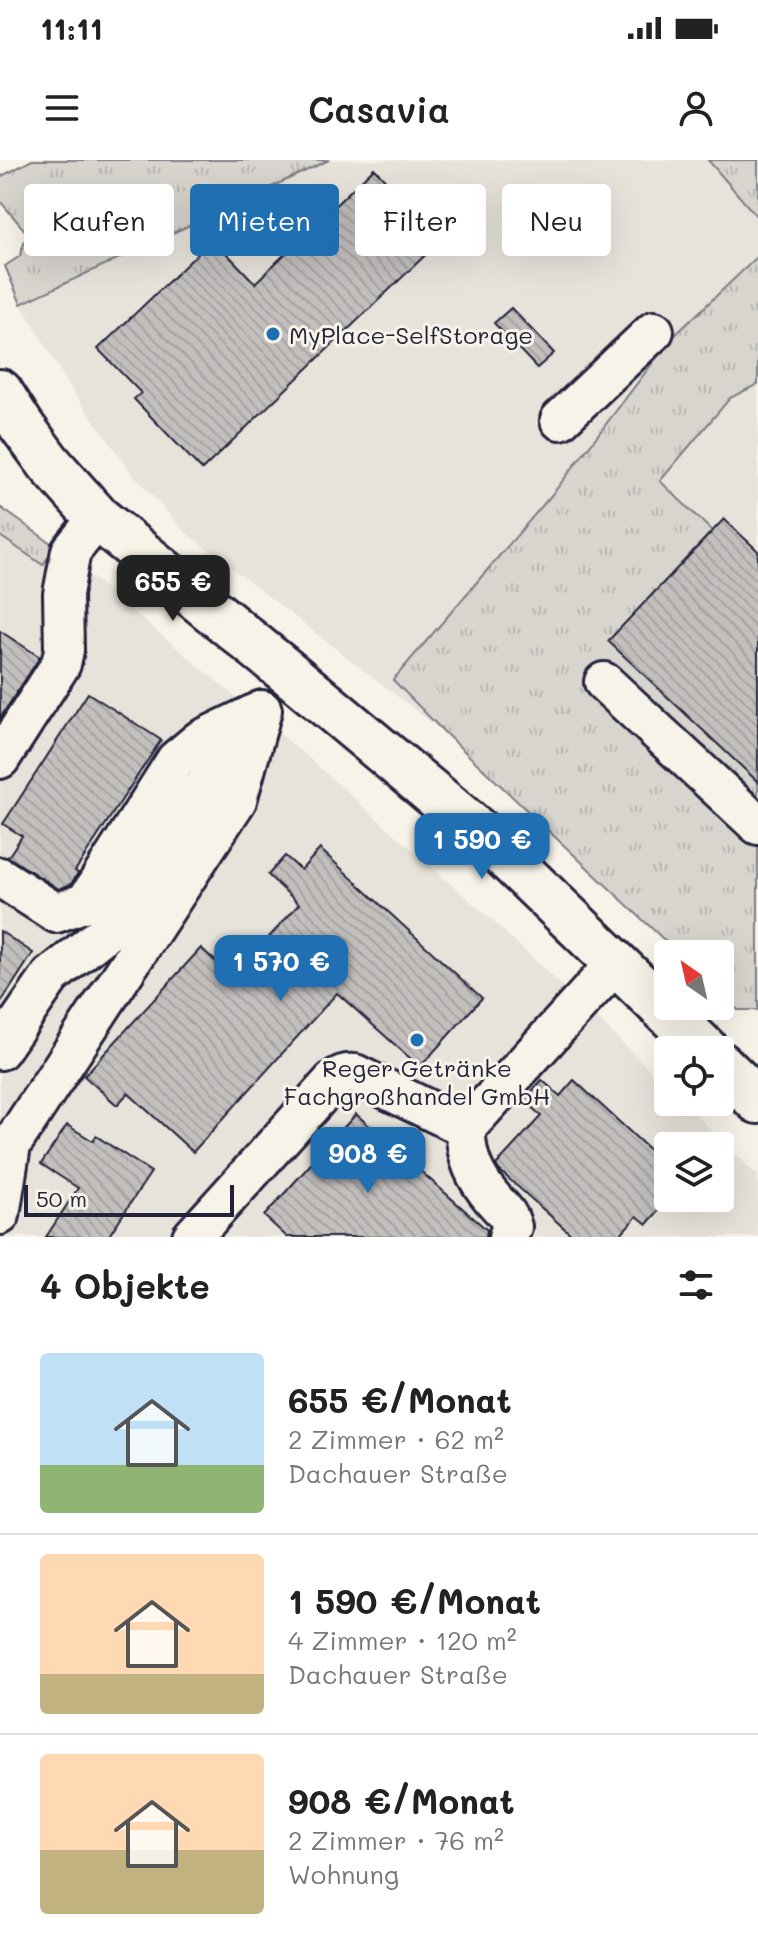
<!DOCTYPE html>
<html lang="de">
<head>
<meta charset="utf-8">
<style>
	:root { --surface:#fff; --page:#f2f2f2; --text:#222; --muted:#767676; --line:#e0e0e0; --accent:#1f6fb2 }
	body { margin:0; font-family:Mali,sans-serif; background:var(--page); color:var(--text); height:100vh; display:flex; flex-direction:column; font-size:30px; white-space:nowrap }
	* { box-sizing:border-box; margin:0 }
	p { font-size:26px; color:var(--muted) }
	.icon { flex:none; width:44px; height:44px; fill:none; stroke:currentColor; stroke-width:2; stroke-linecap:round; stroke-linejoin:round }
	.map { position:relative; height:1077px; overflow:hidden }
	.sheet { display:flex; flex-direction:column; background:var(--surface); flex:1 }
	.sheet>* { flex:none }
	.guide { position:absolute; left:24px; top:24px; width:710px; height:72px; display:flex; gap:16px }
	.needle { width:52px; rotate:326deg }
	.tools { position:absolute; left:654px; top:780px; display:grid; gap:16px }
	.tools a { display:grid; place-items:center; width:80px; height:80px; border-radius:8px; background:var(--surface); box-shadow:0 8px 32px #0002; font-size:40px }
	.scale { position:absolute; left:24px; bottom:20px; width:210px; box-sizing:border-box; padding-left:8px; border:4px solid #22223b; border-top:0; font-size:22px; line-height:28px; white-space:nowrap; color:#22223b; -webkit-text-stroke:6px #f7f3e8; paint-order:stroke }
	.price { position:absolute; translate:-50% -68px; padding:0 18px; border-radius:16px; background:var(--accent); color:#fff; font-size:26px; line-height:52px; filter:drop-shadow(0 2px 4px #0008) }
	.price::after { content:''; position:absolute; left:50%; top:48px; width:24px; height:18px; margin-left:-12px; background:inherit; clip-path:polygon(0 0,100% 0,50% 100%) }
	.price.current { background:#222; color:#fff }
	ul { padding:0; list-style:none }
	li { display:flex; align-items:center; gap:24px; height:200px; padding:0 40px }
	li+li { border-top:2px solid var(--line) }
	li span { display:grid; place-items:center; flex:none; width:224px; height:160px; border-radius:8px; color:#555 }
	li>.icon { margin-inline-start:auto }
	span .icon { width:96px; height:96px; fill:#fffc; stroke-width:1 }
	li b { font-size:34px }
	h2 { display:flex; justify-content:space-between; align-items:center; height:96px; padding:0 40px; font-size:34px }
	.tag { padding:0 28px; border-radius:8px; background:var(--surface); box-shadow:0 8px 32px #0002; font-size:28px; line-height:72px }
	.tag.current { background:var(--accent); color:#fff }
	.status { display:flex; justify-content:space-between; align-items:center; height:56px; padding:0 40px; background:var(--surface); direction:ltr }
	.status svg { height:22px; fill:currentColor }
	header { display:flex; justify-content:space-between; align-items:center; height:104px; padding:0 40px; background:var(--surface); font-size:36px; font-weight:600 }
	.map>svg:first-child { display:block }
	.built { fill:#e7e3db; fill-rule:evenodd }
	.grass { fill:url(#grass-tufts); stroke:#7d7c85; stroke-width:2 }
	.building { fill:url(#building-back-hatch); stroke:#22223b; stroke-width:2 }
	.lines { fill:none; stroke-linecap:round; stroke-linejoin:round }
	.minor-casing { stroke:#22223b; stroke-width:44 }
	.major-casing { stroke:#22223b; stroke-width:50 }
	.minor { stroke:#f7f3e8; stroke-width:38 }
	.major { stroke:#f7f3e8; stroke-width:44 }
	.poi-dot { fill:#1f6fb2; stroke:#f7f3e8; stroke-width:3 }
	.labels { text-anchor:middle; dominant-baseline:central; stroke-width:6; stroke-linejoin:round; paint-order:stroke }
	.poi-label { font-size:24px; fill:#22223b; stroke:#f7f3e8; text-anchor:start }
</style>
</head>
<body>
<div class="status"><b>11:11</b><svg viewBox="0 0 49 12"><path d="M0 12V9h3v3zM5 12V6h3v6zM10 12V3h3v9zM15 12V0h3v12zM26 1h20v11H26zM47 4h2v5h-2z"/></svg></div>
<header><svg class="icon" aria-label="menu" viewBox="0 0 24 24"><path d="M4 6h16M4 12h16M4 18h16"/></svg>Casavia<svg class="icon" aria-label="person" viewBox="0 0 24 24"><circle cx="12" cy="8" r="4"/><path d="M4 21q1-7 8-7t8 7"/></svg></header>
<div class="map">
<svg width="758" height="1077" viewBox="0 0 758 1077">
	<defs>
		<pattern id="grass-tufts" width="24" height="20" patternUnits="userSpaceOnUse" patternTransform="scale(2)"><rect width="24" height="20" fill="#d8d5cf"/><path d="M3 7l-1-3M5 7V3M7 7l1-3M15 17l-1-3M17 17v-4M19 17l1-3" fill="none" stroke="#b9b7b3"/></pattern>
		<pattern id="building-back-hatch" width="6" height="6" patternUnits="userSpaceOnUse" patternTransform="scale(2)"><rect width="6" height="6" fill="#c2bfbd"/><path d="M-1 5l2 2M0 0l6 6M5-1l2 2" fill="none" stroke="#a6a4a3"/></pattern>
	</defs>
	<rect width="100%" height="100%" fill="#f7f3e8"/>
	<filter id="ink" filterUnits="userSpaceOnUse"><feTurbulence type="fractalNoise" baseFrequency=".0125" numOctaves="2"/><feDisplacementMap in="SourceGraphic" scale="16" xChannelSelector="R" yChannelSelector="G"/><feConvolveMatrix kernelMatrix="1 2 1 2 8 2 1 2 1" color-interpolation-filters="sRGB"/></filter>
	<g filter="url(#ink)">
		<path class="built" d="M329 0H758V850H738L720 833V794H679L446 574 186 373 131 312 69 226 21 144Z
			M0 376 42 404 55 386 304 594 494 762 608 869 668 928V942H683L758 1016V1077H0ZM668 986H720V1038H668Z"/>
		<path class="grass" d="M32 0H329L21 144 5 106 20 96 27 73 0 41V17Z
			M708 0H758V58Z
			M758 96V224L730 238 660 321 712 371 609 481 758 622V850H738L720 833V794H679L446 574 393 520 554 332 671 179Z
			M0 347 55 386 43 405 0 376Z"/>
		<path class="building" d="M374 8 442 79 202 310 134 239 141 233 98 189 213 79 255 123Z
			M511 148 554 193 537 208 494 163Z
			M724 359 758 391V622L608 481Z
			M0 471 40 497 0 558Z
			M88 533 161 580 75 711 78 713 71 724 59 729 8 697 22 676 3 664Z
			M320 689 482 838 420 907 337 833 193 992 128 933 117 945 84 916 201 788 233 817 299 744 268 715 285 696 301 710Z
			M0 771 33 793 0 844Z
			M542 920 560 936 574 920 668 1007V1040L647 1064 637 1056 618 1077H574L499 1010 496 1005 541 956 524 940Z
			M356 954 487 1070 486 1077H287L264 1056Z
			M67 965 93 981 96 976 151 1012 108 1077H46L78 1028 41 1004Z"/>
		<g class="lines">
			<g class="minor-casing">
				<path id="minor" d="M560 260 654 171
					M604 522 758 665
					M0 599 61 504 64 490 63 434 71 391 98 358
					M0 717 56 753 86 742 176 600 200 580 254 554
					M0 890 51 816 111 768 208 621 249 567
					M466 968C465 997 475 1018 494 1040 504 1051 508 1053 512 1067L508 1077
					M0 1055 11 985 237 640 262 550
					M192 1077 333 921C341 915 346 913 355 914L466 968 616 803"/>
			</g>
			<g class="major-casing">
				<path id="major" d="M0 232 21 265 49 303 98 358 291 515 485 677 706 890
					M720 904 758 941"/>
			</g>
			<use href="#minor" class="minor"/>
			<use href="#major" class="major"/>
		</g>
	</g>
	<g class="poi-dot">
		<circle cx="273" cy="174" r="8"/>
		<circle cx="417" cy="880" r="8"/>
	</g>
	<g class="labels">
		<g class="poi-label">
			<text x="289" y="174">MyPlace-SelfStorage</text>
			<text x="417" y="907" text-anchor="middle">Reger Getränke<tspan x="417" dy="28">Fachgroßhandel GmbH</tspan></text>
		</g>
	</g>
</svg>
<div class="tools">
<a><svg class="needle" viewBox="-14 -14 28 28"><path d="M0-13l5 13h-10z" fill="#e53935"/><path d="M0 13l5-13h-10z" fill="#767676"/></svg></a>
<a><svg class="icon" aria-label="locate" viewBox="0 0 24 24"><circle cx="12" cy="12" r="6"/><path d="M12 2v4M12 18v4M2 12h4M18 12h4"/></svg></a>
<a><svg class="icon" aria-label="layers" viewBox="0 0 24 24"><path d="M12 4l9 5-9 5-9-5zM3 14l9 5 9-5"/></svg></a>
</div>
<div class="scale">50 m</div>
<b class="price current" style="left:173px;top:463px">655 €</b>
<b class="price" style="left:482px;top:721px">1 590 €</b>
<b class="price" style="left:281px;top:843px">1 570 €</b>
<b class="price" style="left:368px;top:1035px">908 €</b>
<div class="guide">
<a class="tag">Kaufen</a>
<a class="tag current">Mieten</a>
<a class="tag">Filter</a>
<a class="tag">Neu</a>
</div>
</div>
<section class="sheet">
<h2>4 Objekte<svg class="icon" aria-label="filters" viewBox="0 0 24 24"><path d="M4 7h16M4 17h16"/><circle cx="9" cy="7" r="2"/><circle cx="15" cy="17" r="2"/></svg></h2>
<ul>
<li><span style="background:linear-gradient(#bfe0f5 70%,#8fb573 0)"><svg class="icon" aria-label="home" viewBox="0 0 24 24"><path d="M3 11l9-7 9 7M6 9v11h12V9"/></svg></span><div><b>655 €/Monat</b><p>2 Zimmer · 62 m²</p><p>Dachauer Straße</p></div></li>
<li><span style="background:linear-gradient(#ffd9b3 75%,#c2b280 0)"><svg class="icon" aria-label="home" viewBox="0 0 24 24"><path d="M3 11l9-7 9 7M6 9v11h12V9"/></svg></span><div><b>1 590 €/Monat</b><p>4 Zimmer · 120 m²</p><p>Dachauer Straße</p></div></li>
<li><span style="background:linear-gradient(#ffd9b3 60%,#c2b280 0)"><svg class="icon" aria-label="home" viewBox="0 0 24 24"><path d="M3 11l9-7 9 7M6 9v11h12V9"/></svg></span><div><b>908 €/Monat</b><p>2 Zimmer · 76 m²</p><p>Wohnung</p></div></li>
</ul>
</section>
</body>
</html>
